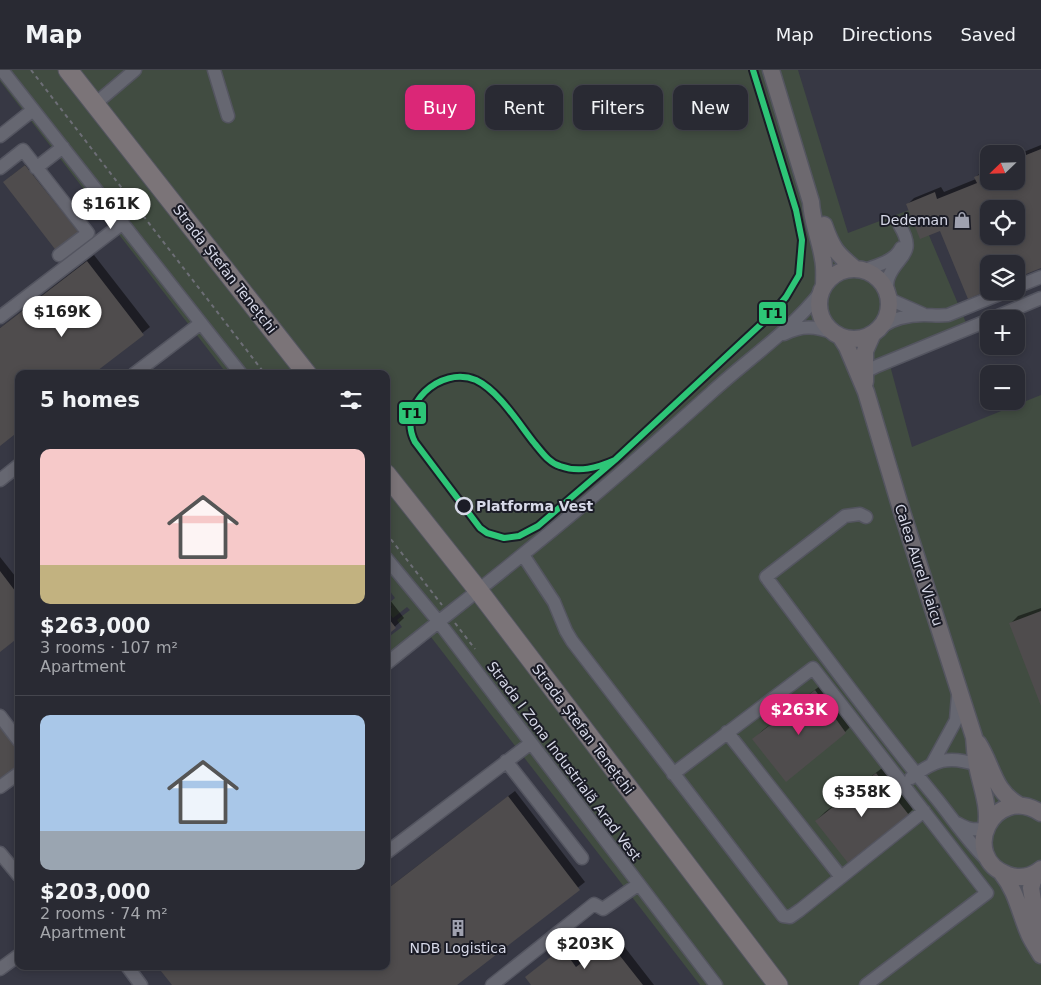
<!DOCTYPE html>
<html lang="en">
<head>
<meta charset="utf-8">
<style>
	:root { --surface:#292a33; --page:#35363f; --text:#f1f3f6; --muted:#a5a7ac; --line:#45464e; --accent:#db2777 }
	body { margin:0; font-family:"DejaVu Sans",sans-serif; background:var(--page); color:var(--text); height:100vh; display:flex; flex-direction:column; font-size:19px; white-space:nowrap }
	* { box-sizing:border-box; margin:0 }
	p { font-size:16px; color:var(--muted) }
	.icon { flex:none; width:28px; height:28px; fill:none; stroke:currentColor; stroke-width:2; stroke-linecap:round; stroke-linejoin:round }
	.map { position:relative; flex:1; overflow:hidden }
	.drawer { position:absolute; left:15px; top:300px; width:375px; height:600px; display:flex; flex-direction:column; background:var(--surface); border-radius:10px; box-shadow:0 2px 8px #0003,0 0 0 1px var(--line) }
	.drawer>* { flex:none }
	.guide { position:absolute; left:405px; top:15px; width:475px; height:45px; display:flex; gap:10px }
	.needle { width:32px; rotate:247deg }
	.controls { position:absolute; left:980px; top:75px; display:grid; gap:10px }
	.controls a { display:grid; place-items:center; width:45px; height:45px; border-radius:10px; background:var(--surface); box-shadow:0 2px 8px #0003,0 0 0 1px var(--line); font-size:25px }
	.price { position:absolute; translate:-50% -42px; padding:0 11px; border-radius:18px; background:#fff; color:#222; font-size:16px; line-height:32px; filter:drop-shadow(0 1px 2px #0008) }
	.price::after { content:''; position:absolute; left:50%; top:30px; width:15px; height:11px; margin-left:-8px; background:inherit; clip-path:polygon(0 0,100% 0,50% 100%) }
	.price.current { background:var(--accent); color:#fff }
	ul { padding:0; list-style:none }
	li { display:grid; align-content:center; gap:10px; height:265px; padding:0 25px }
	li+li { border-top:1px solid var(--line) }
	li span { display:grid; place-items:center; height:155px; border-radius:10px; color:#555 }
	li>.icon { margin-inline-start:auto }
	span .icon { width:90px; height:90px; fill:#fffc; stroke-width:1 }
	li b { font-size:21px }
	h2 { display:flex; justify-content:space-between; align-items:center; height:60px; padding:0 25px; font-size:21px }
	.tag { padding:0 18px; border-radius:10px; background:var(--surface); box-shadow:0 2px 8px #0003,0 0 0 1px var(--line); font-size:18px; line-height:45px }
	.tag.current { background:var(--accent); color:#fff }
	header { display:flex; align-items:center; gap:30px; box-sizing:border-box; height:70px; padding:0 25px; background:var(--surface); border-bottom:1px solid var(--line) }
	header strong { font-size:24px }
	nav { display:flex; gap:28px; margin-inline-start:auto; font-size:18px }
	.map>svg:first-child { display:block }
	.green { fill:#414c41 }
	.shadow { fill:#0007; fill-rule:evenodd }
	.building { fill:#4f4c4d; fill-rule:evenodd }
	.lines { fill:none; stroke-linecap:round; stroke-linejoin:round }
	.minor-casing { stroke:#545560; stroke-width:15 }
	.major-casing { stroke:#545560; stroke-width:19 }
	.highway-casing { stroke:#545560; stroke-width:21 }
	.path { stroke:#6d6e76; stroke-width:2; stroke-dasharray:4 4; stroke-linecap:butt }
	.minor { stroke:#666771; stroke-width:12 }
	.major { stroke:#6d696f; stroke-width:16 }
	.highway { stroke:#7b7478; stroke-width:19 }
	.tram-1-casing { stroke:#1b1c26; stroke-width:10 }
	.tram-1 { stroke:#2dc577; stroke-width:6 }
	.stop-dot { fill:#1b1c26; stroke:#d7d9e8; stroke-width:2.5 }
	.labels { text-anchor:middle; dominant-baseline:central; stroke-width:4; stroke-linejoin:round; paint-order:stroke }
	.poi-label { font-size:14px; fill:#d7d9e8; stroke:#1b1c26; text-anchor:end }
	.street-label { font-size:14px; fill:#d7d9e8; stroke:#1b1c26 }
	.stop-label { font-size:14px; font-weight:bold; fill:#d7d9e8; stroke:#1b1c26; text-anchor:start }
	.line-badge { stroke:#1b1c26; stroke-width:2 }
	.pale-badge-label { font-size:14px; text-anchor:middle; font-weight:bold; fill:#111 }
</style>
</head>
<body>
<header>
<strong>Map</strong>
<nav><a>Map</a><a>Directions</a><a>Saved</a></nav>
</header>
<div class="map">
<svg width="1041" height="915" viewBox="0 0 1041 915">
	<rect width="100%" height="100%" fill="#373844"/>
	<path class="green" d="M0 0H798L848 163 917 137 967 255 888 288 912 377 1041 325V915H700L424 558 386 591V569L402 557 397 550 410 540 407 537 393 548 388 541 392 537 389 533 395 528 386 516V304H227L0 11Z"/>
	<path class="shadow" d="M1041 75V197L1016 194 941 159 907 135 914 128 941 117 944 122 976 109V107L985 98 989 96V111H1016V85ZM989 139H1016V166H989Z
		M33 89 86 157 80 164 11 106Z
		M94 185 150 257 91 304H19L0 374V258Z
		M0 487 19 511V566L0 581Z
		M386 525 404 548 386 565Z
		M1041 538V633L1011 553 1018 546Z
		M825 612 854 653 845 662 754 669 763 660Z
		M886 695 917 735 908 744 816 751 825 742Z
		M515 721 585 812 455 915H173L386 896V820Z
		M616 866 654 915H533L527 907 569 872 584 891Z"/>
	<path class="building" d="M1041 79V198L1016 208V194H989V220L968 229 940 161 920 169 906 134 935 122 937 129 977 113 974 107 989 101V111H1016V89ZM989 139H1016V166H989Z
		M25 95 81 165 58 183 3 112Z
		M87 191 144 265 93 304H19V361L0 376V258Z
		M0 501 19 526V567L0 582Z
		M1041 541V636L1009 553Z
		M386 545 396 558 386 566Z
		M815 620 846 663 786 712 752 669Z
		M0 653 19 677V696L0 711Z
		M876 703 909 745 848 793 815 751Z
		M508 726 580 820 457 915H172L157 896H386V820Z
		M609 872 643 915H531L525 907 562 878 576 897Z"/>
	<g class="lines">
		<g class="minor-casing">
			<path id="minor" d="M2 0 241 304
				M214 0 228 46
				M95 34 135 0
				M0 66 33 40
				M0 98 23 80 88 163 59 185
				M36 98 63 77
				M865 200C878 195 895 191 901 178
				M1016 217 1041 207
				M887 221C887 217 887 213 888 209 895 186 918 186 900 156
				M889 229 923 244
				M0 247 123 153
				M991 249 1041 228
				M881 257C894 248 909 245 924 245 932 245 939 246 948 245L1007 221
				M784 264C802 255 815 256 834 263
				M865 302 877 296 989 250
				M134 304 201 253
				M0 410 19 395
				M866 447 860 444 845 446 766 507C822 581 877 657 936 728 954 750 969 774 990 793
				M523 485 554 532 566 561 572 571 783 846 790 847 800 840 924 741
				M386 488 438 551 716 915
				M386 594C431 557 477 522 522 485 587 433 650 378 712 322 747 290 791 260 820 223
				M0 646 19 671
				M727 662 841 807
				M506 691 582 788
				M932 694 956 650 958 625
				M673 704 813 598 987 823 866 915
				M911 708C934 690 949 685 977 695
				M0 717 19 703
				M957 753C968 759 973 761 986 758
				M0 783 19 806
				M386 783 531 673
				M127 896 141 915
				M0 899 19 885
				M492 915 594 834 603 839 639 814"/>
		</g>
		<g class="major-casing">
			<path id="major" d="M771 0 811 132C812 152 820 169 823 189 825 198 824 207 824 216
				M824 155C832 178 836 183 854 198
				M819 234a35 35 0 1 1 70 0a35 35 0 1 1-70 0Z
				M840 266 847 277 866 322 901 439 974 667C975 676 975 686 977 695 981 717 990 736 986 758
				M865 312V281L872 265
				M978 673C993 696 993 721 1019 735
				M1041 743C993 712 958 787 1008 805 1019 809 1032 807 1041 799
				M1039 801 1033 811 1031 818 1040 875
				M1001 802C1017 822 1019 841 1029 864 1032 871 1037 878 1041 885"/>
		</g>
		<g class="highway-casing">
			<path id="highway" d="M68 0 307 304
				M386 404 478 520 778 915"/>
		</g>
		<path class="path" d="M31 0 265 304
			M386 463 442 535
			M455 553 475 579"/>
		<use href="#minor" class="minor"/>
		<use href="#major" class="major"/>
		<use href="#highway" class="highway"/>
		<g class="tram-1-casing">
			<path id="tram-1" d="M615 390C597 398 579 403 560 396 549 393 542 382 535 374 519 354 499 321 476 310 440 295 396 336 415 372L480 458 487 463 504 468 519 466 538 456 615 390 772 244 786 227 799 205 802 170 796 140 753 0"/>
		</g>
		<use href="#tram-1" class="tram-1"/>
	</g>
	<defs>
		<g id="shop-bare" transform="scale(1.35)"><path d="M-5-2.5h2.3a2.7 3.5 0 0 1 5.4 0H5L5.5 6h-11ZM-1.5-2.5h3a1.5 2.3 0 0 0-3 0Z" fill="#9fa1af" stroke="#1b1c26" stroke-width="2.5" paint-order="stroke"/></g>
		<g id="building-bare" transform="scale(1.35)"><path d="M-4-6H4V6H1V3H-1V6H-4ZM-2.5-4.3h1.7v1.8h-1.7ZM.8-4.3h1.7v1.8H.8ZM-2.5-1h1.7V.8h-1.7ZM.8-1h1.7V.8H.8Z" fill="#9fa1af" stroke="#1b1c26" stroke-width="2.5" paint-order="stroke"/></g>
	</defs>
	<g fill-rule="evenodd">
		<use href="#shop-bare" x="962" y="150"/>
		<use href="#building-bare" x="458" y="858"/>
	</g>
	<circle class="stop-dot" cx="464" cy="436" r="8"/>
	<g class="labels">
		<g class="poi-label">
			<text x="948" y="150">Dedeman</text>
			<text x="458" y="878" text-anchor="middle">NDB Logistica</text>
		</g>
		<g class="street-label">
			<text transform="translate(225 199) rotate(52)">Strada Ștefan Tenețchi</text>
			<text transform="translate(919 495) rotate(72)">Calea Aurel Vlaicu</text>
			<text transform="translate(583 659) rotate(53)">Strada Ștefan Tenețchi</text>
			<text transform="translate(564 691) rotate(53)">Strada I Zona Industrială Arad Vest</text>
		</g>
		<g class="stop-label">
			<text x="476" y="436">Platforma Vest</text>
		</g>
	</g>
	<g class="line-badge">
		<rect x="758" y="231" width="29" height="24" rx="5" fill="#2dc577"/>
		<rect x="398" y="331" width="29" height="24" rx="5" fill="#2dc577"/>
	</g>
	<g class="pale-badge-label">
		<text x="773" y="248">T1</text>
		<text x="412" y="348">T1</text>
	</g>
</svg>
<div class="controls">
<a><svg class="needle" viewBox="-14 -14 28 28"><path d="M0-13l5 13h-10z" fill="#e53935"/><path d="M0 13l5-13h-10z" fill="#a5a7ac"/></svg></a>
<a><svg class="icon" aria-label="locate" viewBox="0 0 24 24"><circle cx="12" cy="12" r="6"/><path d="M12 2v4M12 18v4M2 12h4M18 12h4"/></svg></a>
<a><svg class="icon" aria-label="layers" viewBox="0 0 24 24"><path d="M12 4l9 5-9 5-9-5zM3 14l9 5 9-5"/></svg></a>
<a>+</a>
<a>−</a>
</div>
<b class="price" style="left:111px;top:160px">$161K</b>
<b class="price" style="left:62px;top:268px">$169K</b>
<b class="price current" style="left:799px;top:666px">$263K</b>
<b class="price" style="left:862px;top:748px">$358K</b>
<b class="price" style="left:585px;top:900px">$203K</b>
<div class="guide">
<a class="tag current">Buy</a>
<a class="tag">Rent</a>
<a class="tag">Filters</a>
<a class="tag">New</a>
</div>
<section class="drawer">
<h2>5 homes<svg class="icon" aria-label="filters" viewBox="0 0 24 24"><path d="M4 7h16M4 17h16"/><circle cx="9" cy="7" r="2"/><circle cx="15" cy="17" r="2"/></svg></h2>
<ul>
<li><span style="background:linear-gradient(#f6c9c9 75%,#c2b280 0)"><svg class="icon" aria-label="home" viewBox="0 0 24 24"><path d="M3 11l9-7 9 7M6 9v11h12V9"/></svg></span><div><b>$263,000</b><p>3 rooms · 107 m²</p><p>Apartment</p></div></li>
<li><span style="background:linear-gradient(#a9c7e8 75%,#9aa5b1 0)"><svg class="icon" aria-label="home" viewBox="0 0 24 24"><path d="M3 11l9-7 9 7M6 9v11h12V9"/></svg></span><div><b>$203,000</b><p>2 rooms · 74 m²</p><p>Apartment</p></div></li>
</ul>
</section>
</div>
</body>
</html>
